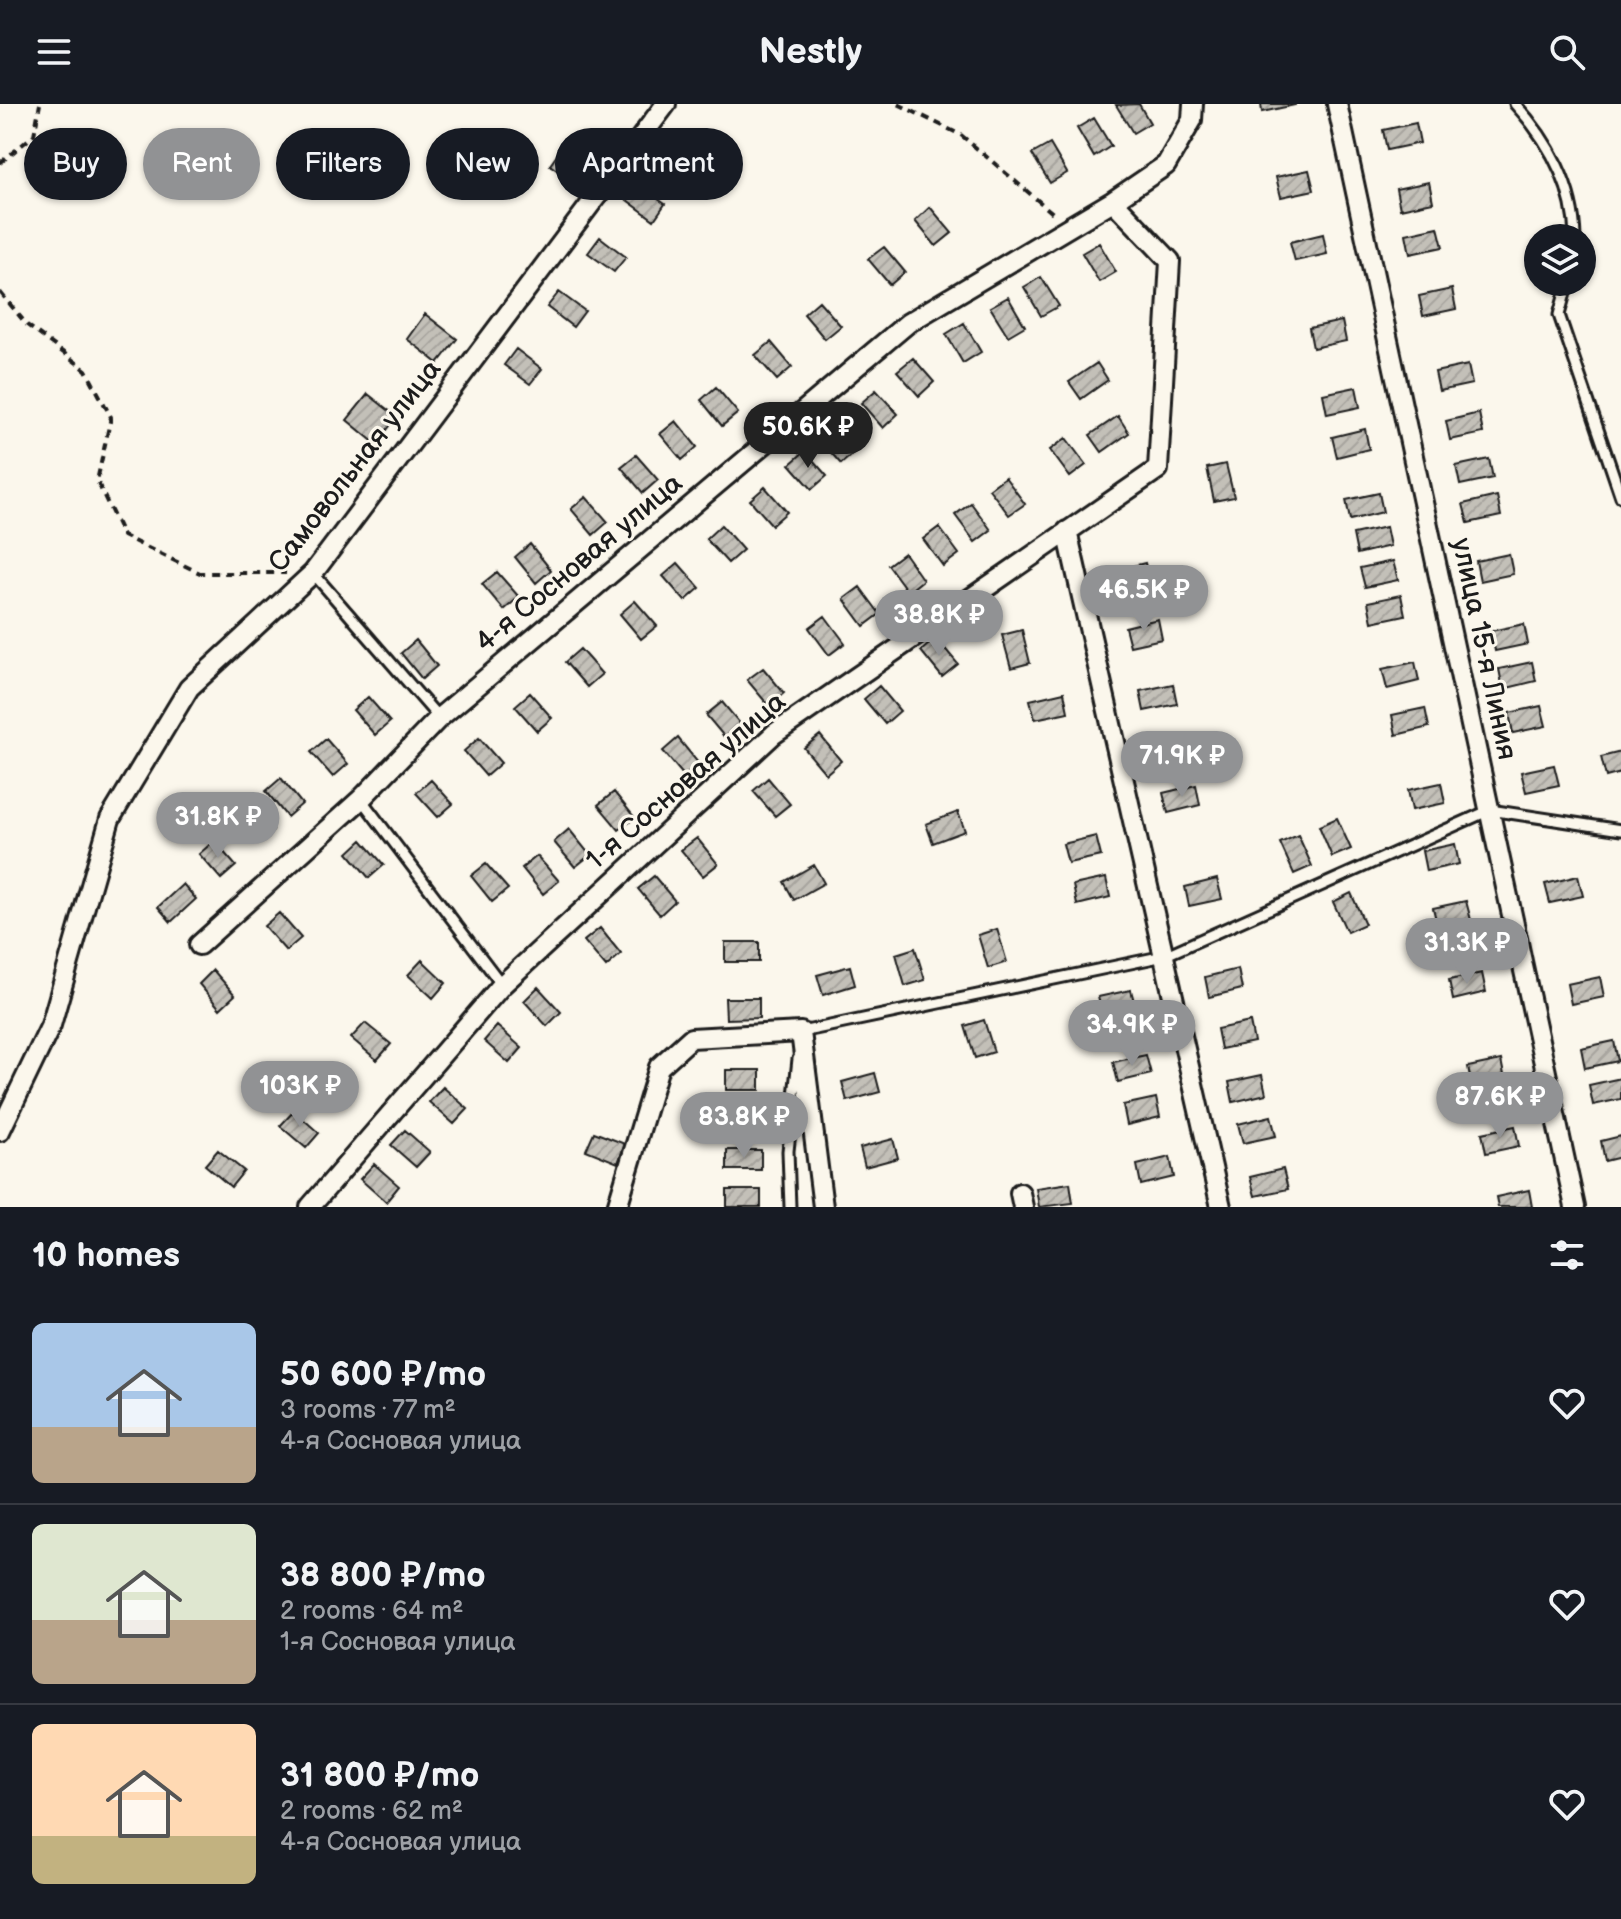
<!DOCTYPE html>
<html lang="en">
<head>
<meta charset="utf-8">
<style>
	:root { --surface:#171b24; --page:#242831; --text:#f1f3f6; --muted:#9ea1a6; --line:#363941; --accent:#919294 }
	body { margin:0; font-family:"Balsamiq Sans",sans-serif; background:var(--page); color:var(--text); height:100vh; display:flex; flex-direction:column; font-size:30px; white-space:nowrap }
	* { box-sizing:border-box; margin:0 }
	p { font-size:26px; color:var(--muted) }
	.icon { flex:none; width:44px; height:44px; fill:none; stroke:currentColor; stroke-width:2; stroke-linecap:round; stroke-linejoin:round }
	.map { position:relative; height:1103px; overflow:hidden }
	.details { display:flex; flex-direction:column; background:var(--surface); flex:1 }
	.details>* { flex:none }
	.hud { position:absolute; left:24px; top:24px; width:800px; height:72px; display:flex; gap:16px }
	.buttons { position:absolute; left:1524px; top:120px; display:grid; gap:16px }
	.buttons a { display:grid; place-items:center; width:72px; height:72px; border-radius:50%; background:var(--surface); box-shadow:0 2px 6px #0004; font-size:40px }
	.price { position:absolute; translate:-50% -68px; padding:0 18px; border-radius:28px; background:var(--accent); color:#fff; font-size:26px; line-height:52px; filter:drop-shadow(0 2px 4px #0008) }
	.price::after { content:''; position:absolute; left:50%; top:48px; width:24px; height:18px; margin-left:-12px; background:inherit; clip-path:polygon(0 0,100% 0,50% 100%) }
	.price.selected { background:#222; color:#fff }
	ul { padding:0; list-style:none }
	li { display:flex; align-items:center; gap:24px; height:200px; padding:0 32px }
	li+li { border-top:2px solid var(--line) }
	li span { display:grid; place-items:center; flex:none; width:224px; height:160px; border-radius:12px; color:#555 }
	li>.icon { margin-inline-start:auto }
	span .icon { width:96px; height:96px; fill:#fffc; stroke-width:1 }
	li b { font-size:34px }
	h2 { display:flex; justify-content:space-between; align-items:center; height:96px; padding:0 32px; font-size:34px }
	.chip { padding:0 28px; border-radius:36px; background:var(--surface); box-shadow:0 2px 6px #0004; font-size:28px; line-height:72px }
	.chip.selected { background:var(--accent); color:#fff }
	header { display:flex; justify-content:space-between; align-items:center; height:104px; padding:0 32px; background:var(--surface); font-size:36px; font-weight:700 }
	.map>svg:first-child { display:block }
	.building { fill:url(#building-hatch); stroke:#1c1c1c; stroke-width:2 }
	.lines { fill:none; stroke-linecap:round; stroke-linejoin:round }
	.lane-casing { stroke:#1c1c1c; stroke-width:15 }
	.street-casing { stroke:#1c1c1c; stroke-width:24 }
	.path { stroke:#1c1c1c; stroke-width:4; stroke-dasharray:8 6; stroke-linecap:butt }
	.lane { stroke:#fbf7ec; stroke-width:9 }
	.street { stroke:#fbf7ec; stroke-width:18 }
	.labels { text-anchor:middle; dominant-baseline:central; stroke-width:6; stroke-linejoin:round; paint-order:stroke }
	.street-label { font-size:28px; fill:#1c1c1c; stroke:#fbf7ec }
</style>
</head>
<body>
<header><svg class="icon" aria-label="menu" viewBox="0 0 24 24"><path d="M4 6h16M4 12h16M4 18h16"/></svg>Nestly<svg class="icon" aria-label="search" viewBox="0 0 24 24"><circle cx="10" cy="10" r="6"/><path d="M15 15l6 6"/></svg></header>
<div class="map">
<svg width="1621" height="1103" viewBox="0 0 1621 1103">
	<defs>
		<pattern id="building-hatch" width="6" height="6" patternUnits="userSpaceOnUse" patternTransform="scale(2)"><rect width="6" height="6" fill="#c3c0b8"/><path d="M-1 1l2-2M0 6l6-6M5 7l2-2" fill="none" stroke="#a7a49e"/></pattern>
	</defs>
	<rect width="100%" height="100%" fill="#fbf7ec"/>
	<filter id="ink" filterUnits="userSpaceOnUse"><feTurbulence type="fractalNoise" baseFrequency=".0125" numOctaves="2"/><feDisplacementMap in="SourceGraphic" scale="16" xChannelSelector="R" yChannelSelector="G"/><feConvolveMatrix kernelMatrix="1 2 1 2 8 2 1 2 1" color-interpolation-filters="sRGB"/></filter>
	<g filter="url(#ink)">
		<path class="building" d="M1139 0 1150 19 1133 29 1116 1Z
			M1261 0H1295V1L1262 8Z
			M1094 14 1111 42 1094 53 1077 24Z
			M1416 19 1420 39 1387 46 1383 26Z
			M676 31 702 51 691 66 664 47Z
			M1050 40 1067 69 1050 79 1032 50Z
			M562 44 589 64 577 81 550 61Z
			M1309 66 1314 86 1281 93 1276 73Z
			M1429 78 1433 98 1400 105 1396 85Z
			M639 81 665 100 654 116 627 96Z
			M930 103 952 129 936 142 915 117Z
			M1438 123 1443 143 1410 150 1406 130Z
			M1323 130 1327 150 1295 157 1290 138Z
			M600 133 626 153 614 168 588 149Z
			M1099 139 1116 168 1099 178 1082 149Z
			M884 143 905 168 890 181 868 155Z
			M1041 173 1059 202 1041 212 1024 183Z
			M1452 185 1456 205 1423 212 1419 192Z
			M559 188 585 207 573 223 547 203Z
			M1008 193 1025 222 1008 232 990 203Z
			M819 197 841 222 825 235 804 210Z
			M425 210 457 235 438 259 407 235Z
			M1342 217 1346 237 1313 244 1309 224Z
			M964 219 981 248 963 259 946 230Z
			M771 238 792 263 777 276 755 251Z
			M516 245 542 265 530 280 504 261Z
			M913 254 934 278 919 292 897 267Z
			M1097 259 1108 276 1081 295 1069 278Z
			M1468 261 1472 280 1439 287 1435 268Z
			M716 283 738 309 722 322 701 296Z
			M1356 283 1360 303 1327 310 1323 290Z
			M876 286 898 310 883 324 861 299Z
			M368 290 397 313 376 340 347 316Z
			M1479 309 1483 329 1450 336 1446 317Z
			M1118 312 1129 329 1102 348 1090 331Z
			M676 317 697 343 682 356 660 330Z
			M834 322 856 347 841 360 819 335Z
			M1365 325 1369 345 1337 353 1332 333Z
			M1066 334 1086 361 1070 373 1050 346Z
			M805 347 827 372 812 385 790 360Z
			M636 351 658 376 643 389 621 363Z
			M1489 355 1493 374 1460 381 1456 362Z
			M1226 360 1234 393 1214 397 1207 364Z
			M1005 373 1025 400 1009 411 989 385Z
			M765 383 787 408 772 421 750 396Z
			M1379 389 1383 408 1350 416 1346 396Z
			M1497 392 1501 412 1468 419 1463 400Z
			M586 393 608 418 593 431 571 405Z
			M971 399 991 426 975 438 955 411Z
			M721 421 743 446 728 459 706 435Z
			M939 423 959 450 943 462 923 435Z
			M1386 423 1390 442 1357 450 1353 430Z
			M530 440 551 466 536 479 515 453Z
			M904 449 923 476 908 488 888 461Z
			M1509 450 1513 470 1480 477 1476 457Z
			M1393 457 1398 476 1365 483 1360 464Z
			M678 459 700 484 685 497 663 472Z
			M1145 459 1150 479 1117 487 1113 467Z
			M497 468 519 493 504 506 482 480Z
			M860 483 880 510 864 522 844 495Z
			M1401 491 1405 511 1372 518 1368 498Z
			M635 497 657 522 641 535 620 510Z
			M825 512 845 539 829 551 809 524Z
			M1158 515 1162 535 1130 542 1125 523Z
			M1524 520 1528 540 1495 547 1491 527Z
			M1022 526 1030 559 1011 564 1002 531Z
			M936 534 958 560 942 573 921 547Z
			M416 536 437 562 422 575 401 549Z
			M580 545 602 570 587 583 565 558Z
			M1415 558 1419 577 1387 585 1382 565Z
			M1532 558 1536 577 1503 585 1499 565Z
			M763 564 784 589 769 602 747 576Z
			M1173 580 1177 600 1144 607 1140 587Z
			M879 582 900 607 885 620 864 595Z
			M1064 588 1068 608 1035 615 1030 596Z
			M530 589 552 614 537 627 515 602Z
			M368 593 390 618 375 631 353 606Z
			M722 598 743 623 727 636 706 611Z
			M1541 602 1546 622 1513 629 1509 609Z
			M1425 604 1429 623 1396 631 1392 611Z
			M820 631 841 657 826 670 804 644Z
			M479 634 501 659 486 672 464 647Z
			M678 634 699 660 684 672 663 647Z
			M1185 634 1190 654 1157 662 1152 642Z
			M326 635 348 660 333 673 311 648Z
			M1621 648V669L1606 673 1601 653Z
			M1554 661 1559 681 1526 688 1521 668Z
			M281 674 302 700 287 713 266 687Z
			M768 674 790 700 775 712 753 687Z
			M431 676 453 700 438 713 416 689Z
			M1441 679 1445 699 1412 706 1408 686Z
			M1196 681 1200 701 1168 709 1163 689Z
			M614 688 635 714 619 726 598 701Z
			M251 700 273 726 258 739 236 713Z
			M958 708 965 727 933 739 926 720Z
			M1337 714 1351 745 1332 753 1319 722Z
			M569 725 590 751 575 763 554 738Z
			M1298 731 1312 762 1294 770 1280 739Z
			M1096 732 1101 752 1068 759 1063 740Z
			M697 734 718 760 703 772 681 746Z
			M362 736 384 761 369 774 348 749Z
			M214 737 236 762 221 775 199 750Z
			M1455 740 1459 760 1426 767 1422 747Z
			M537 752 559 777 543 790 522 764Z
			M486 760 508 785 492 798 471 772Z
			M814 761 824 779 794 796 784 778Z
			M654 772 675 797 660 811 638 785Z
			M1578 772 1583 792 1550 799 1545 780Z
			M1106 774 1110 793 1077 801 1073 781Z
			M1217 775 1222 795 1189 802 1185 783Z
			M183 780 196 795 171 818 158 803Z
			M1351 789 1365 820 1347 828 1333 798Z
			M1466 797 1471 816 1438 824 1433 804Z
			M279 809 301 834 286 847 264 822Z
			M600 824 621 850 606 863 584 837Z
			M997 825 1007 858 988 864 978 831Z
			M725 838H759V858H725Z
			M915 844 925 876 905 882 896 850Z
			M422 856 446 879 433 894 408 871Z
			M850 862 855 881 823 891 817 871Z
			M1238 865 1242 885 1209 893 1205 873Z
			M213 866 235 891 220 905 199 880Z
			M1482 869 1486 888 1453 896 1449 876Z
			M1600 873 1604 893 1571 900 1567 880Z
			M538 883 561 908 547 922 524 897Z
			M1131 886 1136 905 1103 913 1098 893Z
			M725 894H759V914L726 915Z
			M984 916 994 948 975 954 965 922Z
			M1250 918 1254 938 1221 945 1217 925Z
			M365 919 391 940 377 956 351 934Z
			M497 922 522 944 509 959 484 937Z
			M1614 937 1618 957 1585 964 1581 944Z
			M1146 951 1151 970 1118 978 1113 958Z
			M1501 956 1505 976 1472 983 1468 963Z
			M726 966H760V986H726Z
			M875 969 880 988 847 997 842 978Z
			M1262 971 1266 990 1233 998 1229 978Z
			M1621 974V995L1593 1001 1589 981Z
			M443 983 468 1005 454 1020 429 998Z
			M1156 994 1160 1013 1127 1021 1123 1001Z
			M294 1007 319 1029 306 1044 280 1022Z
			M1271 1012 1276 1032 1243 1039 1238 1020Z
			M1515 1022 1519 1042 1486 1049 1482 1029Z
			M405 1026 430 1048 416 1063 391 1041Z
			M594 1028 625 1040 618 1059 586 1046Z
			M1621 1032V1053L1605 1057 1601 1037Z
			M893 1035 898 1054 865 1063 860 1044Z
			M218 1046 244 1067 231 1083 205 1061Z
			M727 1046H761V1066H727Z
			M1170 1053 1174 1073 1141 1081 1137 1061Z
			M374 1060 399 1082 386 1098 360 1075Z
			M1283 1065 1288 1085 1255 1092 1250 1073Z
			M1070 1079 1073 1099 1039 1103 1036 1084Z
			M727 1086H761V1103H727Z
			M1529 1086 1532 1103H1498L1496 1093Z"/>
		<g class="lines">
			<g class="lane-casing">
				<path id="lane" d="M1515 0C1549 37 1574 83 1575 134
					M1568 178 1559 211 1621 393
					M313 469 439 614
					M361 695 502 881
					M801 928 1164 852 1490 706 1621 726
					M790 1103 788 1047 798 955"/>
			</g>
			<g class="street-casing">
				<path id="street" d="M1337 0 1575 1103
					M1067 427 1221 1103
					M199 841 361 695 439 614 908 219 1113 97 1166 61 1192 16 1193 0
					M0 1027 51 921 110 715 189 584 313 469 666 0
					M1020 1089 1023 1103
					M310 1103 502 881 774 630 1158 365 1170 157 1113 97
					M617 1103 659 963 691 934 801 928 823 1103"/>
			</g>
			<path class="path" d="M898 0 961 31 1055 111
				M0 59 34 31 40 0
				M0 188 27 221 86 266 111 313 97 377 123 432 200 469H286"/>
			<use href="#lane" class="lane"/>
			<use href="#street" class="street"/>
		</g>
	</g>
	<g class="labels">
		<g class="street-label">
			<text transform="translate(355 362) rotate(-52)">Самовольная улица</text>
			<text transform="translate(579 459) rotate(-40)">4-я Сосновая улица</text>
			<text transform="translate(1484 545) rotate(78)">улица 15-я Линия</text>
			<text transform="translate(686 677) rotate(-41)">1-я Сосновая улица</text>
		</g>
	</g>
</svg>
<div class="buttons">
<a><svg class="icon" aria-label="layers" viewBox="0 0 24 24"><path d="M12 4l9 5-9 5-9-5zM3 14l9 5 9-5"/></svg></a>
</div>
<b class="price selected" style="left:808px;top:366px">50.6K ₽</b>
<b class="price" style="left:1144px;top:529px">46.5K ₽</b>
<b class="price" style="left:939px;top:554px">38.8K ₽</b>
<b class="price" style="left:1182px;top:695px">71.9K ₽</b>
<b class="price" style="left:218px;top:756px">31.8K ₽</b>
<b class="price" style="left:1467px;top:882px">31.3K ₽</b>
<b class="price" style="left:1132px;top:964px">34.9K ₽</b>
<b class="price" style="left:300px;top:1025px">103K ₽</b>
<b class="price" style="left:1500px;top:1036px">87.6K ₽</b>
<b class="price" style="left:744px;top:1056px">83.8K ₽</b>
<div class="hud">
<a class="chip">Buy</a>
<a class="chip selected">Rent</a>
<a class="chip">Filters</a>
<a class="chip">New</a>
<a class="chip">Apartment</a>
</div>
</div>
<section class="details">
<h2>10 homes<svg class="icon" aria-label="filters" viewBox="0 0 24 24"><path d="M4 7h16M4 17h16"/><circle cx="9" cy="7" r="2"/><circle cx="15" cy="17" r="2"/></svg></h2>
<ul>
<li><span style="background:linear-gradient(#a9c7e8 65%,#b9a48a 0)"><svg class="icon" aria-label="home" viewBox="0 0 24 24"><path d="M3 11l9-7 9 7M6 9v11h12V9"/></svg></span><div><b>50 600 ₽/mo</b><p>3 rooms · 77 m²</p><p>4-я Сосновая улица</p></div><svg class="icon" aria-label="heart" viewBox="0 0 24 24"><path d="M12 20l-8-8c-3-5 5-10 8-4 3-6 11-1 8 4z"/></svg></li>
<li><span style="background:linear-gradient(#dfe7d0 60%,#b9a48a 0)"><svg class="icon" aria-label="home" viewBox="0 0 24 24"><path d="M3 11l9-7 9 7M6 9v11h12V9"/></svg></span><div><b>38 800 ₽/mo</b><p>2 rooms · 64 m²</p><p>1-я Сосновая улица</p></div><svg class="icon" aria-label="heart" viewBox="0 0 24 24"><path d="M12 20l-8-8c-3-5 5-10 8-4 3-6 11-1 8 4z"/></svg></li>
<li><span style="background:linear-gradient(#ffd9b3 70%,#c2b280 0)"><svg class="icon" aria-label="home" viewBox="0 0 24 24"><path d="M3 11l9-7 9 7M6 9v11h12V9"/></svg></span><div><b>31 800 ₽/mo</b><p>2 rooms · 62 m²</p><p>4-я Сосновая улица</p></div><svg class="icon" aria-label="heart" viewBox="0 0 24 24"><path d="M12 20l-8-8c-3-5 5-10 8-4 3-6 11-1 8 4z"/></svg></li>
</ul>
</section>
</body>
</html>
